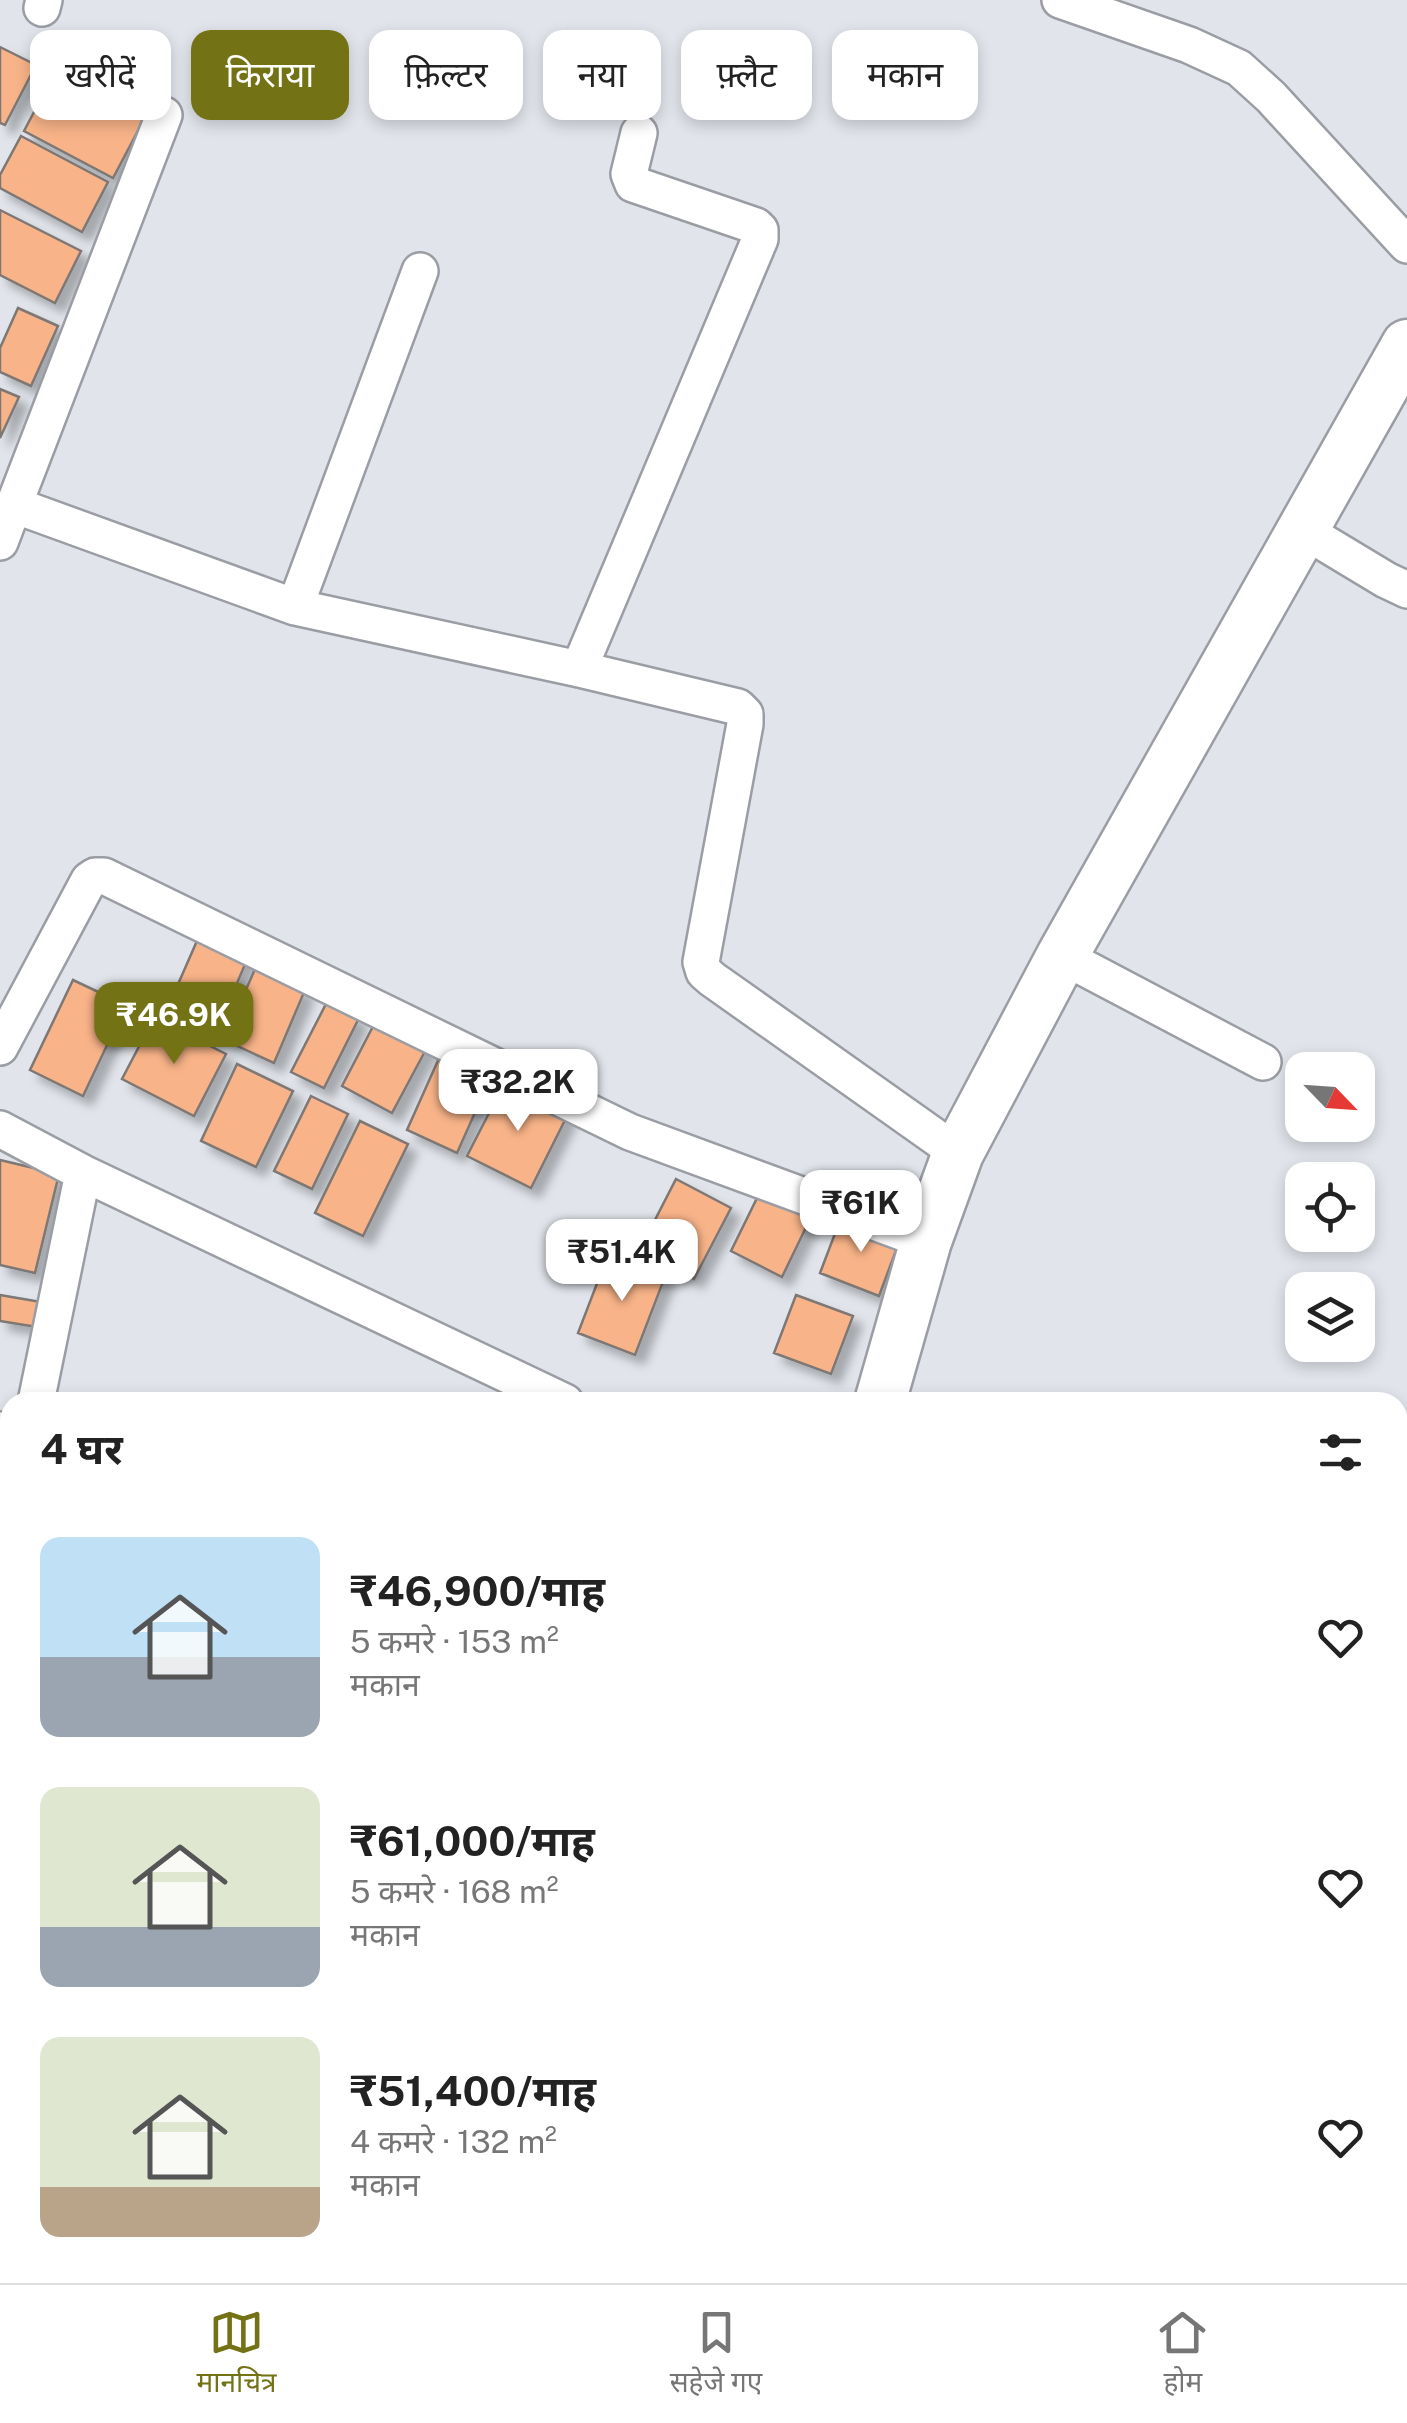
<!DOCTYPE html>
<html lang="hi">
<head>
<meta charset="utf-8">
<style>
	:root { --surface:#fff; --page:#f6f6f6; --text:#222; --muted:#767676; --line:#e0e0e0; --accent:#737215 }
	body { margin:0; font-family:"Public Sans","Noto Sans Devanagari",sans-serif; background:var(--page); color:var(--text); height:100vh; display:flex; flex-direction:column; font-size:38px; white-space:nowrap }
	* { box-sizing:border-box; margin:0 }
	p { font-size:32px; color:var(--muted) }
	.icon { flex:none; width:55px; height:55px; fill:none; stroke:currentColor; stroke-width:2; stroke-linecap:round; stroke-linejoin:round }
	.map { position:relative; flex:1; overflow:hidden }
	.drawer { position:absolute; left:0px; top:1392px; width:1408px; height:892px; display:flex; flex-direction:column; background:var(--surface); border-radius:30px 30px 0 0; box-shadow:0 5px 15px #0003 }
	.drawer>* { flex:none }
	.hud { position:absolute; left:30px; top:30px; width:1348px; height:90px; display:flex; gap:20px }
	.needle { width:65px; rotate:115deg }
	.buttons { position:absolute; left:1285px; top:1052px; display:grid; gap:20px }
	.buttons a { display:grid; place-items:center; width:90px; height:90px; border-radius:20px; background:var(--surface); box-shadow:0 5px 15px #0003; font-size:50px }
	.price { position:absolute; translate:-50% -85px; padding:0 22px; border-radius:20px; background:#fff; color:#222; font-size:32px; line-height:65px; filter:drop-shadow(0 2px 5px #0008) }
	.price::after { content:''; position:absolute; left:50%; top:60px; width:30px; height:22px; margin-left:-15px; background:inherit; clip-path:polygon(0 0,100% 0,50% 100%) }
	.price.active { background:var(--accent); color:#fff }
	ul { padding:0; list-style:none }
	li { display:flex; align-items:center; gap:30px; height:250px; padding:0 40px }
	li span { display:grid; place-items:center; flex:none; width:280px; height:200px; border-radius:20px; color:#555 }
	li>.icon { margin-inline-start:auto }
	span .icon { width:120px; height:120px; fill:#fffc; stroke-width:1 }
	li b { font-size:42px }
	h2 { display:flex; justify-content:space-between; align-items:center; height:120px; padding:0 40px; font-size:42px }
	.chip { padding:0 35px; border-radius:20px; background:var(--surface); box-shadow:0 5px 15px #0003; font-size:35px; line-height:90px }
	.chip.active { background:var(--accent); color:#fff }
	.dock { display:flex; justify-content:space-around; align-items:center; height:140px; border-top:2px solid var(--line); background:var(--surface); font-size:28px; color:var(--muted) }
	.dock a { display:grid; justify-items:center; gap:5px }
	.dock .active { color:var(--accent) }
	.map>svg:first-child { display:block }
	.building { fill:#f8b388; stroke:#7d7774; stroke-width:2.5; filter:url(#shadow) }
	.lines { fill:none; stroke-linecap:round; stroke-linejoin:round }
	.street-casing { stroke:#9a9da3; stroke-width:40 }
	.secondary-casing { stroke:#9a9da3; stroke-width:55 }
	.street { stroke:#fff; stroke-width:35 }
	.secondary { stroke:#fff; stroke-width:50 }
</style>
</head>
<body>
<div class="map">
<svg width="1407" height="2283" viewBox="0 0 1407 2283">
	<defs>
		<filter id="shadow"><feDropShadow dx="9" dy="9" stdDeviation="5" flood-color="#0004"/></filter>
	</defs>
	<rect width="100%" height="100%" fill="#e1e5eb"/>
	<path class="building" d="M0 47 36 65 5 125 0 123Z
		M61 61 150 108 113 178 24 131Z
		M21 136 108 182 82 232 0 188V175Z
		M0 210 81 251 55 303 0 275Z
		M18 308 58 326 31 386 0 372V348Z
		M0 389 19 397 0 438Z
		M200 934 249 955 215 1035 165 1014Z
		M255 969 305 990 274 1063 224 1040Z
		M73 980 126 1005 83 1096 30 1070Z
		M327 1002 359 1018 324 1088 291 1072Z
		M380 1013 431 1040 392 1113 342 1086Z
		M154 1018 226 1054 194 1116 122 1079Z
		M444 1047 494 1070 457 1153 407 1130Z
		M237 1064 293 1091 256 1167 201 1141Z
		M506 1080 569 1112 531 1188 467 1156Z
		M311 1096 348 1114 312 1189 274 1171Z
		M360 1121 408 1144 363 1236 315 1213Z
		M0 1160 59 1174 35 1273 0 1265Z
		M676 1179 731 1208 694 1279 639 1251Z
		M760 1192 811 1217 782 1277 731 1251Z
		M842 1215 901 1237 879 1296 820 1273Z
		M609 1252 666 1274 635 1355 578 1333Z
		M0 1295 41 1302 37 1327 0 1321Z
		M796 1295 853 1316 831 1374 774 1353Z"/>
	<g class="lines">
		<g class="street-casing">
			<path id="street" d="M1060 0 1189 45 1239 68 1271 97 1407 245
				M42 8 44 0
				M164 115 14 505 295 607 579 669 738 707 745 714V724L701 962 704 972 712 979 958 1153
				M1303 530 1386 580 1407 590
				M0 542 14 505
				M295 607 420 271
				M579 669 760 239V230L756 226 633 184 629 174 639 133
				M1062 956 1263 1062
				M0 1047 89 880 95 876H104L630 1132 926 1241
				M0 1129 83 1173 565 1402
				M36 1402 83 1173
				M0 1430 10 1432
				M0 1619 10 1557
				M1398 1633 1407 1638
				M0 2173 10 2175
				M748 2275 760 2283
				M1213 2275 1220 2283
				M327 2283 329 2275
				M491 2283 492 2275"/>
		</g>
		<g class="secondary-casing">
			<path id="secondary" d="M880 1402 926 1241 958 1153 1062 956 1407 345
				M706 2283 708 2275"/>
		</g>
		<use href="#street" class="street"/>
		<use href="#secondary" class="secondary"/>
	</g>
</svg>
<div class="buttons">
<a><svg class="needle" viewBox="-14 -14 28 28"><path d="M0-13l5 13h-10z" fill="#e53935"/><path d="M0 13l5-13h-10z" fill="#767676"/></svg></a>
<a><svg class="icon" aria-label="locate" viewBox="0 0 24 24"><circle cx="12" cy="12" r="6"/><path d="M12 2v4M12 18v4M2 12h4M18 12h4"/></svg></a>
<a><svg class="icon" aria-label="layers" viewBox="0 0 24 24"><path d="M12 4l9 5-9 5-9-5zM3 14l9 5 9-5"/></svg></a>
</div>
<b class="price active" style="left:174px;top:1067px">₹46.9K</b>
<b class="price" style="left:518px;top:1134px">₹32.2K</b>
<b class="price" style="left:861px;top:1255px">₹61K</b>
<b class="price" style="left:622px;top:1304px">₹51.4K</b>
<div class="hud">
<a class="chip">खरीदें</a>
<a class="chip active">किराया</a>
<a class="chip">फ़िल्टर</a>
<a class="chip">नया</a>
<a class="chip">फ़्लैट</a>
<a class="chip">मकान</a>
</div>
<section class="drawer">
<h2>4 घर<svg class="icon" aria-label="filters" viewBox="0 0 24 24"><path d="M4 7h16M4 17h16"/><circle cx="9" cy="7" r="2"/><circle cx="15" cy="17" r="2"/></svg></h2>
<ul>
<li><span style="background:linear-gradient(#bfe0f5 60%,#9aa5b1 0)"><svg class="icon" aria-label="home" viewBox="0 0 24 24"><path d="M3 11l9-7 9 7M6 9v11h12V9"/></svg></span><div><b>₹46,900/माह</b><p>5 कमरे · 153 m²</p><p>मकान</p></div><svg class="icon" aria-label="heart" viewBox="0 0 24 24"><path d="M12 20l-8-8c-3-5 5-10 8-4 3-6 11-1 8 4z"/></svg></li>
<li><span style="background:linear-gradient(#dfe7d0 70%,#9aa5b1 0)"><svg class="icon" aria-label="home" viewBox="0 0 24 24"><path d="M3 11l9-7 9 7M6 9v11h12V9"/></svg></span><div><b>₹61,000/माह</b><p>5 कमरे · 168 m²</p><p>मकान</p></div><svg class="icon" aria-label="heart" viewBox="0 0 24 24"><path d="M12 20l-8-8c-3-5 5-10 8-4 3-6 11-1 8 4z"/></svg></li>
<li><span style="background:linear-gradient(#dfe7d0 75%,#b9a48a 0)"><svg class="icon" aria-label="home" viewBox="0 0 24 24"><path d="M3 11l9-7 9 7M6 9v11h12V9"/></svg></span><div><b>₹51,400/माह</b><p>4 कमरे · 132 m²</p><p>मकान</p></div><svg class="icon" aria-label="heart" viewBox="0 0 24 24"><path d="M12 20l-8-8c-3-5 5-10 8-4 3-6 11-1 8 4z"/></svg></li>
</ul>
</section>
</div>
<nav class="dock">
<a class="active"><svg class="icon" aria-label="map" viewBox="0 0 24 24"><path d="M3 6l6-2 6 2 6-2v14l-6 2-6-2-6 2zM9 4v14M15 6v14"/></svg>मानचित्र</a>
<a><svg class="icon" aria-label="saved" viewBox="0 0 24 24"><path d="M7 4h10v16l-5-4-5 4z"/></svg>सहेजे गए</a>
<a><svg class="icon" aria-label="home" viewBox="0 0 24 24"><path d="M3 11l9-7 9 7M6 9v11h12V9"/></svg>होम</a>
</nav>
</body>
</html>
